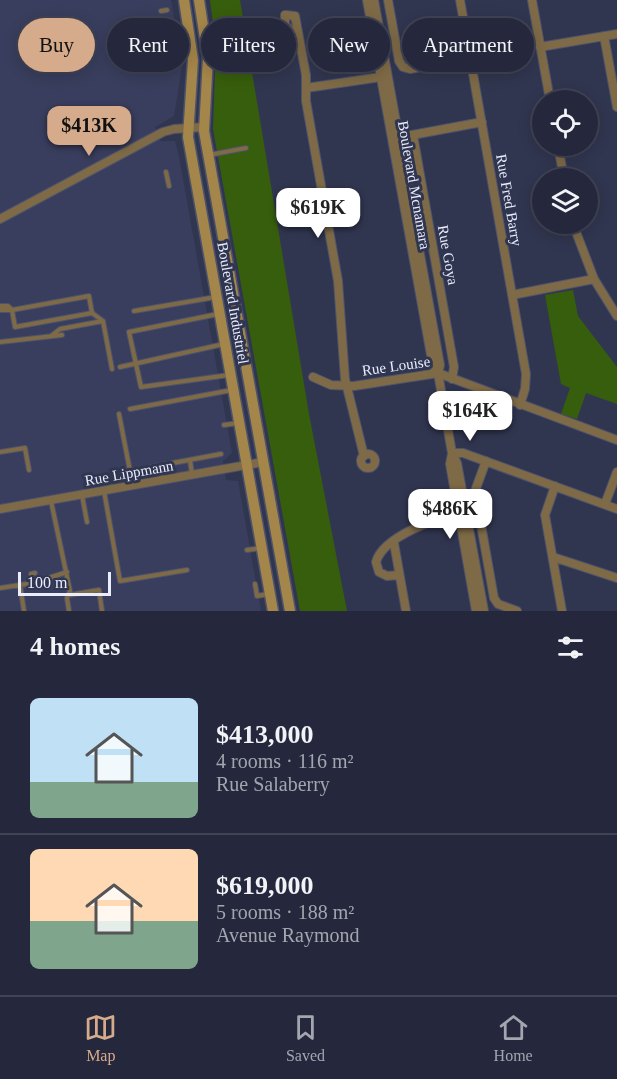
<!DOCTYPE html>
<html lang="en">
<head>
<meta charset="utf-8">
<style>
	:root { --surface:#25283c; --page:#2d3043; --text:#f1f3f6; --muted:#a3a6af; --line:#424456; --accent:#d6ab8b }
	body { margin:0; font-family:Georgia,serif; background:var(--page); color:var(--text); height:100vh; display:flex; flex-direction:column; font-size:22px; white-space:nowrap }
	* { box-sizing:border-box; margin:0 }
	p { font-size:20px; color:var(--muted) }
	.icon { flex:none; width:33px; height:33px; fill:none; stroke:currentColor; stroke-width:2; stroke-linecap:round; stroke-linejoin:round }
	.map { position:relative; height:611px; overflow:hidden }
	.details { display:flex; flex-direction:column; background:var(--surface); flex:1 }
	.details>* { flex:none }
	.guide { position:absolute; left:18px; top:18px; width:582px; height:54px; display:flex; gap:12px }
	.tools { position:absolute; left:532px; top:90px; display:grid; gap:12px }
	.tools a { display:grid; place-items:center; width:66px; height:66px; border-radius:50%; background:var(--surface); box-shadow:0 3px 15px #0003,0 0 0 2px var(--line); font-size:30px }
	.scale { position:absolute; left:18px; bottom:15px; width:93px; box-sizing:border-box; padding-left:6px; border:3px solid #e9edfe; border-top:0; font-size:16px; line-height:21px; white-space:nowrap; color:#e9edfe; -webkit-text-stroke:4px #313650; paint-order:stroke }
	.price { position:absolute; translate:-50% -51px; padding:0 14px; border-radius:12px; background:#fff; color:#222; font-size:20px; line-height:39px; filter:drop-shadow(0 2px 3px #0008) }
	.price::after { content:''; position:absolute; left:50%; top:36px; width:18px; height:14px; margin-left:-9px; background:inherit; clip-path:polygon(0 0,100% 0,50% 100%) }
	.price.selected { background:var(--accent); color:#111 }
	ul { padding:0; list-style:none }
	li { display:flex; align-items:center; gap:18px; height:150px; padding:0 30px }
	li+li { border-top:2px solid var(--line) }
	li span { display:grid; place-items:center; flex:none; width:168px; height:120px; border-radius:9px; color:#555 }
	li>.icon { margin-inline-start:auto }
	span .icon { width:72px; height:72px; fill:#fffc; stroke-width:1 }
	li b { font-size:26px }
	h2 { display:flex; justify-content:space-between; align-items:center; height:72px; padding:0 30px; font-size:26px }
	.pill { padding:0 21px; border-radius:27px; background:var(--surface); box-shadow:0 3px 15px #0003,0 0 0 2px var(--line); font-size:21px; line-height:54px }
	.pill.selected { background:var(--accent); color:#111 }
	.tabs { display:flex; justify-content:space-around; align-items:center; height:84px; border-top:2px solid var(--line); background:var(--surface); font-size:16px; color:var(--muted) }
	.tabs a { display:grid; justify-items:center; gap:3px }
	.tabs .selected { color:var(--accent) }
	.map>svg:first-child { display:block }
	.built { fill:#393e5e }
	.green { fill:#375e0c }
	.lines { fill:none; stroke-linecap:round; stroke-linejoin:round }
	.lane-casing { stroke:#4e536c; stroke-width:6 }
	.street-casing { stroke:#4e536c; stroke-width:10 }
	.secondary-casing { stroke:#4e536c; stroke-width:13 }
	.lane { stroke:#7e6a46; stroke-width:4 }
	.street { stroke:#7e6a46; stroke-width:8 }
	.secondary { stroke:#a5864a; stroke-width:10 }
	.labels { text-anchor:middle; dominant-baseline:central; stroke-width:6; stroke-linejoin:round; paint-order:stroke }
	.street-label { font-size:15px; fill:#e9edfe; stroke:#313650 }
</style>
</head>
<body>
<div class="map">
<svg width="617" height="611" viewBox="0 0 617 611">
	<rect width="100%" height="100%" fill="#313650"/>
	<path class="built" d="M0 0H171L182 66 174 116 155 127 160 141H175L179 157 232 453 223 461 226 480 238 481 261 611H0Z"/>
	<path class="green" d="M210 0H240L309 414 347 611H300L213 129 216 44Z
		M573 290 578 316 617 367V404L586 393 577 419 561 414 570 388 561 384 545 295Z"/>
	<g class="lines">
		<g class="lane-casing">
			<path id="lane" d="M161 11 167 10
				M174 54 176 55
				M209 155 246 148
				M166 172 169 186
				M0 306H8L12 310
				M0 310H11
				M134 311 216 297
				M92 313 89 296 12 310 15 327 92 313 103 321
				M218 314 129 332 141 387 229 375
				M51 336 60 329 103 321 112 369
				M0 342 62 335
				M120 367 224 344
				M130 409 232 390
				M119 414 130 471
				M224 425 238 423
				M0 452 25 448 29 470
				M190 460 192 474
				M159 466 162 480
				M132 485 130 471 221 454
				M104 491 120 581 187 570
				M82 495 87 522
				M51 501 70 591 67 598 69 611
				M247 550 261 548
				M31 574 35 573
				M255 584 257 596 268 594
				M20 585 24 611
				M0 588 33 583 67 572
				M69 595 99 590 102 611"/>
		</g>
		<g class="street-casing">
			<path id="street" d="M367 0 433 366 438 373 452 453 457 463 484 611
				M374 0 440 365 438 373
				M388 0 399 61 403 67 410 69 470 58
				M460 0 526 374 525 389 520 405
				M532 0 550 100
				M604 36 617 107
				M299 40 285 25V15L295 16 306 75V101L338 281 345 379 364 456
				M540 47 617 34
				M306 88 381 77
				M413 135 454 367 452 379
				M396 138 482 122
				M558 146 564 178
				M0 219 163 132 174 129 204 127
				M573 224 594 279 617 316
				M512 295 594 279
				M313 377 331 385 354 386 438 373 617 440
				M452 453H463L617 509
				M452 454 450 464 476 611
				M361 461a7 7 0 1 1 14 0a7 7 0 1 1-14 0Z
				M486 461 475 491 494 598 498 604 517 611
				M555 486 545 515 562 611
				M605 504 617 472
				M0 509 263 462
				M394 543 406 611
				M553 557 617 578
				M399 575 387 576 379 572 376 562C383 536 439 517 463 512"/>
		</g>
		<g class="secondary-casing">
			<path id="secondary" d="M184 0 193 60 188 137 273 611
				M199 0 208 58 204 131 290 611"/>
		</g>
		<use href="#lane" class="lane"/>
		<use href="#street" class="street"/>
		<use href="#secondary" class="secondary"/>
	</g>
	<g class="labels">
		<g class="street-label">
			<text transform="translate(414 185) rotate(80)">Boulevard Mcnamara</text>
			<text transform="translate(509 200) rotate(80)">Rue Fred Barry</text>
			<text transform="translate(448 255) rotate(80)">Rue Goya</text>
			<text transform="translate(233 303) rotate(80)">Boulevard Industriel</text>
			<text transform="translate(396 366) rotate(-8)">Rue Louise</text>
			<text transform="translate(129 473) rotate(-10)">Rue Lippmann</text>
		</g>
	</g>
</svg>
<div class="tools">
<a><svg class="icon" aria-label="locate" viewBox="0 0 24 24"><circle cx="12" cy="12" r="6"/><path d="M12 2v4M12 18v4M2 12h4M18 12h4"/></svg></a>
<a><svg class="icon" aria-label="layers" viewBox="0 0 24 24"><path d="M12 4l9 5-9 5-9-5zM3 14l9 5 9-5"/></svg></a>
</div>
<div class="scale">100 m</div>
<b class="price selected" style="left:89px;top:157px">$413K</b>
<b class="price" style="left:318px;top:239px">$619K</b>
<b class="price" style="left:470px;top:442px">$164K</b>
<b class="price" style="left:450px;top:540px">$486K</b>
<div class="guide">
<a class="pill selected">Buy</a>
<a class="pill">Rent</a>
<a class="pill">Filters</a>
<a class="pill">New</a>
<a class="pill">Apartment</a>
</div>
</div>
<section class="details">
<h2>4 homes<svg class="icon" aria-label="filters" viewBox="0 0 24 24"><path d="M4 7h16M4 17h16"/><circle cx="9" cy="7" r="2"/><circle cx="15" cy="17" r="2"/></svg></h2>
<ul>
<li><span style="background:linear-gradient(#bfe0f5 70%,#7fa58c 0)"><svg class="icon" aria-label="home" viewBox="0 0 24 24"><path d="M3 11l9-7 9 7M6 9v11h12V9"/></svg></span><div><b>$413,000</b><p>4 rooms · 116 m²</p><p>Rue Salaberry</p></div></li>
<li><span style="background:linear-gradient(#ffd9b3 60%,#7fa58c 0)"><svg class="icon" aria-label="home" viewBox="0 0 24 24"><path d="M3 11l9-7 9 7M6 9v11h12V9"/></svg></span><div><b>$619,000</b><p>5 rooms · 188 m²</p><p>Avenue Raymond</p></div></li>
</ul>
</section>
<nav class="tabs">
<a class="selected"><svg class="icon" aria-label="map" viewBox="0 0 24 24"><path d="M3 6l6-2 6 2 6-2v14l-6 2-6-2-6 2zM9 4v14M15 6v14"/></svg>Map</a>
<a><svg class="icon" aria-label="saved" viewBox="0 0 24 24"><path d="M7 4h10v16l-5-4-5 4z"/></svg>Saved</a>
<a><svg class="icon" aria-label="home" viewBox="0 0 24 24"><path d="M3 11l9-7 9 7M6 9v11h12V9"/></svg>Home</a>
</nav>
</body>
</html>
